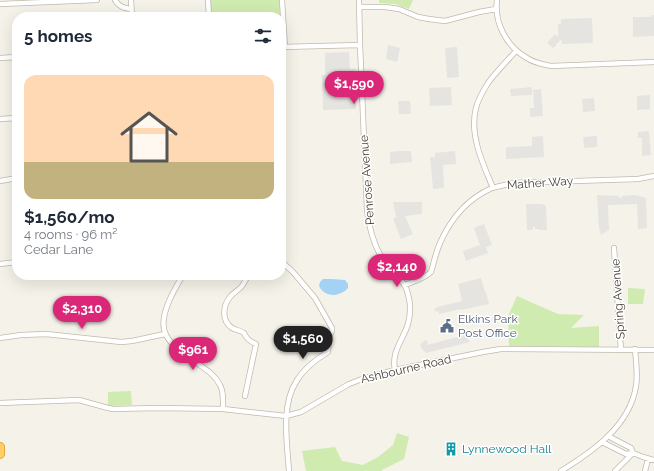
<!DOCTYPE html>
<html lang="en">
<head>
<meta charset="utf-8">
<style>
	:root { --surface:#fff; --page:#f2f2f3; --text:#1f2937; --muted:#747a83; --line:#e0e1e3; --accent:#db2777 }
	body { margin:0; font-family:Raleway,sans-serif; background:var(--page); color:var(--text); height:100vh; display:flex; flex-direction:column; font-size:15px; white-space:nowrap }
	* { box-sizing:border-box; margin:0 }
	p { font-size:13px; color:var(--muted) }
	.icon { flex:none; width:22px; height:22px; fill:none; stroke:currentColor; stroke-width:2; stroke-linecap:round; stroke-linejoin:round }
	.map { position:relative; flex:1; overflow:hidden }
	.sheet { position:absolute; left:12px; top:12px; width:274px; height:268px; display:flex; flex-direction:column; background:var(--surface); border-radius:16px; box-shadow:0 4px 16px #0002 }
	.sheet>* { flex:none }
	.price { position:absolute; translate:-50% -34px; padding:0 9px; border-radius:14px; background:var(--accent); color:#fff; font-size:13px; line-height:26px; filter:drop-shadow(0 1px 2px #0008) }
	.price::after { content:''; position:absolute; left:50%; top:24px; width:12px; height:9px; margin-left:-6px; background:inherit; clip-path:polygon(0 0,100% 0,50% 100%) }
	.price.current { background:#222; color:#fff }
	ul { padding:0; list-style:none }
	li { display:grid; align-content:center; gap:8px; height:212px; padding:0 12px }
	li+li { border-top:1px solid var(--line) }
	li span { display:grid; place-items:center; height:124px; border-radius:12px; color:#555 }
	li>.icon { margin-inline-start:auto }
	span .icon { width:72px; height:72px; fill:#fffc; stroke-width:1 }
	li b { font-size:17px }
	h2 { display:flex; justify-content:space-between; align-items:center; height:48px; padding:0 12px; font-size:17px }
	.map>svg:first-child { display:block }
	.green { fill:#d0ebb0 }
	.parking { fill:#e6e4e1 }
	.water { fill:#a3d2f4 }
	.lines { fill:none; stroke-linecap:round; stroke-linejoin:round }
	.street-casing { stroke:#c1baab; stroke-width:6 }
	.highway-casing { stroke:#e4a634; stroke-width:10 }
	.street { stroke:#fff; stroke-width:4.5 }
	.highway { stroke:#ffcf6a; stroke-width:8 }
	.labels { text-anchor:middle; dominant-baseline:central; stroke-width:3; stroke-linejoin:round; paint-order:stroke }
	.street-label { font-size:12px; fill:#494237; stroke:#fff }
	.service-label { font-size:12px; fill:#4e5e75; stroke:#fff; text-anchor:start }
	.culture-label { font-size:12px; fill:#0d838f; stroke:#fff; text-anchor:start }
</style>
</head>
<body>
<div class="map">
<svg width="654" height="471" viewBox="0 0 654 471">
	<rect width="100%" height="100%" fill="#f5f2e9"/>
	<path class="green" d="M210 0H279L280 17H211Z
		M379 0H413L409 9 395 4 379 3Z
		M628 288 645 289 643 304H628Z
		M517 296 558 314 584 315 571 328 599 326V347L509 346 508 316Z
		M131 391 132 405 108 406V392Z
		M397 433 409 437 404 459 382 470V471H306L302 451 335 447 342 461 363 465 378 457 393 445Z"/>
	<path class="parking" d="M652 15H654V36L633 37V17H651Z
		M592 18 593 43 562 44V40H561L556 44V46L553 48 547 43 555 34 557 36H558V24H561V19Z
		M388 45 400 48 397 62 386 59Z
		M457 47 459 77 447 78 445 48Z
		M349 52 350 69H355L356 109 323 110 322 75H325V53Z
		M451 87 452 105 430 106 429 88Z
		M532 87V95L511 96 510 89Z
		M541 89 543 116 530 117V108H534L533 90Z
		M650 95V109L637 110V96Z
		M594 98 595 111 583 112 582 99Z
		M398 101H410L411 114H399Z
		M649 131 651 155 642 156V138H638V132Z
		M543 136 544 157 506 159V147L532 146V137Z
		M597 136V147L584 148 583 137Z
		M401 151H411L412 162 390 164V152Z
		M455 151 456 164 443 165 444 188 433 189 430 157H435V153Z
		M597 195 619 196V198H622V196L635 195 646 198 647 228 638 229 637 204 608 205 609 230 601 235 599 228Z
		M393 202H422V214L405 216 413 234 401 239 393 219 396 217Z
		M526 204H542L546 206 547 230H539L538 229H535L534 226 533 227V230H527Z
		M484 224 492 245 486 247 488 253 466 261 463 251 480 245 474 228Z
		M481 278 485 292H486L489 304 461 310V309L439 314 438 311 435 312 434 309 437 308V307L462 301 458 284Z
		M465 335 470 342 426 353 422 349 420 345 425 340 428 342 427 345Z"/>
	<path class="water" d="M323 279H331L345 280 348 284V288C340 297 325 298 319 286L320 282Z"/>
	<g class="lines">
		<g class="street-casing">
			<path id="street" d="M115 0C119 7 124 8 131 9
				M131 0 132 17
				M208 0 209 17
				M282 0 285 47
				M359 0 360 45 367 209C369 230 375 250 388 267 399 280 406 281 409 299 411 307 410 316 408 324 403 340 391 352 395 370
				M497 0C494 23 507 47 527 58 534 63 542 64 551 66L654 62
				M0 4 97 0
				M360 7H385L399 9 418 17 429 19 445 21 479 12 496 9
				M281 47 360 45
				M15 57 17 94
				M0 58 16 57
				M0 119 17 118
				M0 181 17 178
				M493 188C483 164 469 135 476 108 478 99 483 91 488 83 496 72 507 61 516 51
				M614 248 621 350
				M281 261 293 272 315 298 332 328V331L329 337 328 352C315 360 303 369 296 382 281 405 287 444 289 471
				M0 264 17 262
				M183 275C174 290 157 318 166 335 173 348 186 356 198 364 207 370 215 375 220 385 224 392 223 401 223 409
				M405 285C414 281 424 279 431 272 434 262 436 252 440 243 451 218 467 199 492 188 499 186 506 185 513 183L638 179 654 176
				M0 338 21 335 46 334 121 342 132 341 165 334
				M245 396 256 344C251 342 246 338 244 333 241 331 236 330 232 328 221 320 223 306 230 297 234 292 239 290 242 286 245 282 246 278 249 275
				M0 403 79 400 108 408 113 409 158 408 223 409 286 416 301 412 349 384 362 379 395 370 483 352 501 349 654 350
				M608 436 631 448 633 453
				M602 442 626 454 633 453 643 457 654 460
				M561 471C592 452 630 426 636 386 638 375 636 361 635 349
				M615 471 633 453
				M645 471 648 459"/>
		</g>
		<g class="highway-casing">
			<path id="highway" d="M0 447V454"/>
		</g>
		<use href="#street" class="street"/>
		<use href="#highway" class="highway"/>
	</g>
	<defs>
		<g id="civic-bare" transform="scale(1.08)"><path d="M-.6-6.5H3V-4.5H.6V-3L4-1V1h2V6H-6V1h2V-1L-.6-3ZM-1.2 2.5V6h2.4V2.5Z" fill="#5c6f8a" stroke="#fff" stroke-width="2.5" paint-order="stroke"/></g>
		<g id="building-bare" transform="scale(1.08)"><path d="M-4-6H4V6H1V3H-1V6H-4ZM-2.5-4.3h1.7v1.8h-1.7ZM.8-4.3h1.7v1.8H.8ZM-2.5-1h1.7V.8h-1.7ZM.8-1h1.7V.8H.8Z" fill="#0f9aa8" stroke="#fff" stroke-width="2.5" paint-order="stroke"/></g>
	</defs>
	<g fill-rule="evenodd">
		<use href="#civic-bare" x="447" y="326"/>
		<use href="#building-bare" x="451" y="449"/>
	</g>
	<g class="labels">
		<g class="street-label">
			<text transform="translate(367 180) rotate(-94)">Penrose Avenue</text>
			<text transform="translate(540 183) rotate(-4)">Mather Way</text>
			<text transform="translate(618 299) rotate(-94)">Spring Avenue</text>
			<text transform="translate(406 369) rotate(-13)">Ashbourne Road</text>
		</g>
		<g class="service-label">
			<text x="458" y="319">Elkins Park<tspan x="458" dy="14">Post Office</tspan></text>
		</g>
		<g class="culture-label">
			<text x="462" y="449">Lynnewood Hall</text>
		</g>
	</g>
</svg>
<b class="price" style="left:354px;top:105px">$1,590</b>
<b class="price" style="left:397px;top:288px">$2,140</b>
<b class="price" style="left:82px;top:330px">$2,310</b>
<b class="price current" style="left:303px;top:360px">$1,560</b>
<b class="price" style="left:193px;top:371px">$961</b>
<section class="sheet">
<h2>5 homes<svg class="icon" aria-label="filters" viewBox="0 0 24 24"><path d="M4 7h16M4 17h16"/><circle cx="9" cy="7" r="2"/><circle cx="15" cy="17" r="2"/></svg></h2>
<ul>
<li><span style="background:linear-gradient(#ffd9b3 70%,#c2b280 0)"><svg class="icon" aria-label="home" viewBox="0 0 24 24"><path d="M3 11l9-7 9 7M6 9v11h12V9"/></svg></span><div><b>$1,560/mo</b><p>4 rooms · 96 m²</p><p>Cedar Lane</p></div></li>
</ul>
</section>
</div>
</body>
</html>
